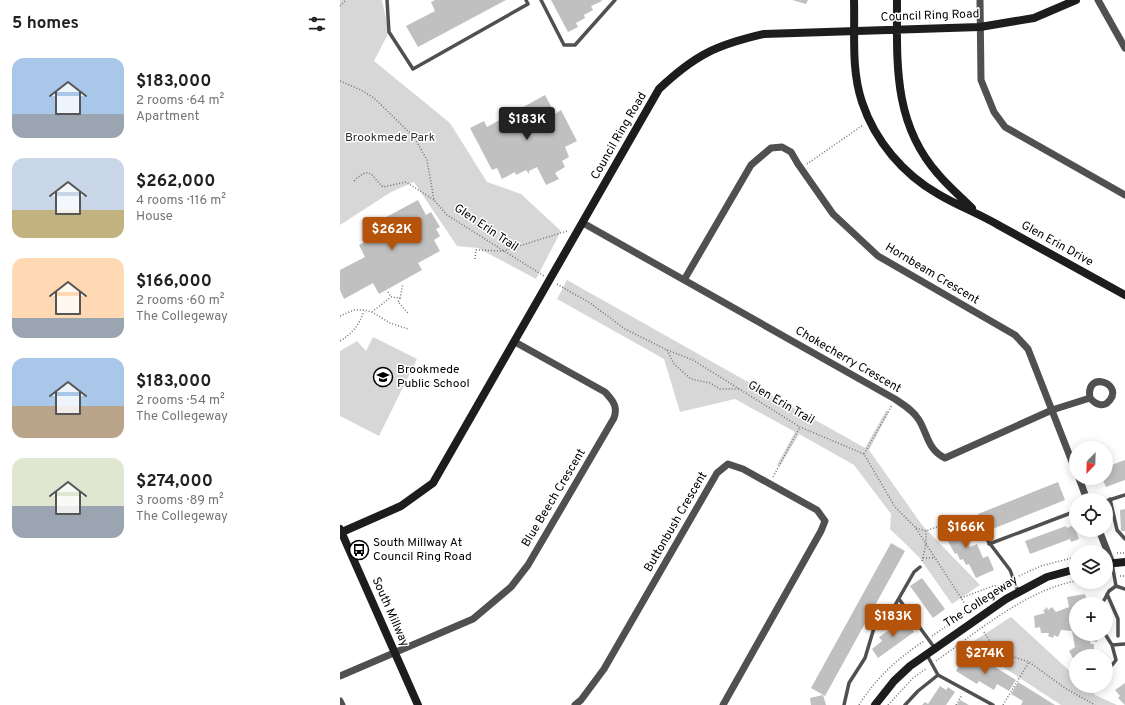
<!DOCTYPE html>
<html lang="en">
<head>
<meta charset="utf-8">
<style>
	:root { --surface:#fff; --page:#f2f2f2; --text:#202124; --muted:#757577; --accent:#b45309 }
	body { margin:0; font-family:Overpass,sans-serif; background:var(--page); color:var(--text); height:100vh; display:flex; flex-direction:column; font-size:15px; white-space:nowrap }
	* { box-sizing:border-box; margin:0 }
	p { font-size:13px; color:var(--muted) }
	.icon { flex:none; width:22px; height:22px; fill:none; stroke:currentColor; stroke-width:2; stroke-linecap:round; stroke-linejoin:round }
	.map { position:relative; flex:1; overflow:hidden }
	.side { display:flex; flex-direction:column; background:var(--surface); width:340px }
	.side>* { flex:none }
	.needle { width:26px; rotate:203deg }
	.tools { position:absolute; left:729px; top:441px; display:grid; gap:8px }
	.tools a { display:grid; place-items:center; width:44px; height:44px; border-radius:50%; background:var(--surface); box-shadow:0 2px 10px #0003; font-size:20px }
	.price { position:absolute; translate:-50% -34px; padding:0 9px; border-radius:4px; background:var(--accent); color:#fff; font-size:13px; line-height:26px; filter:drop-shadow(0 1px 2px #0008) }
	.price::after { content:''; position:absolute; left:50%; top:24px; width:12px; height:9px; margin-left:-6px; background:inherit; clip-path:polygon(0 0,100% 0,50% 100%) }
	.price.current { background:#222; color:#fff }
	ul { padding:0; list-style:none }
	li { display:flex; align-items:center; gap:12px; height:100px; padding:0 12px }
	li span { display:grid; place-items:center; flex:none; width:112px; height:80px; border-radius:12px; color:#555 }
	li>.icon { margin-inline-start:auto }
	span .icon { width:48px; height:48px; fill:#fffc; stroke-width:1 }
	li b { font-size:17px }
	h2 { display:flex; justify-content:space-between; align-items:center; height:48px; padding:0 12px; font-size:17px }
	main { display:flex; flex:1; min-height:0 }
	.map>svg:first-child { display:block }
	.green { fill:#d7d7d7 }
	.building { fill:#c0c0c0 }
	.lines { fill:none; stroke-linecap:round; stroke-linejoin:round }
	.path { stroke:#727272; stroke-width:1.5; stroke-dasharray:1 2; stroke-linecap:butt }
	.lane { stroke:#505050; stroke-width:3.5 }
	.street { stroke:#505050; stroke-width:7 }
	.secondary { stroke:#1d1d1d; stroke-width:8 }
	.labels { text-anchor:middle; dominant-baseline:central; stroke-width:3; stroke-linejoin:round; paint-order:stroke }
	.street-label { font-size:12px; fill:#000; stroke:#fff }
	.park-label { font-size:12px; fill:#2e2e2e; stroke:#fff }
	.poi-label { font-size:12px; fill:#000; stroke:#fff; text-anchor:start }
</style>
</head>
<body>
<main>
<section class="side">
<h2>5 homes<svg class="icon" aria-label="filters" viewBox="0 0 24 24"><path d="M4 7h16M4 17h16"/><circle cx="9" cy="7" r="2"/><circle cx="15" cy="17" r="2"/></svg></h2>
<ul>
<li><span style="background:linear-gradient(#a9c7e8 70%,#9aa5b1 0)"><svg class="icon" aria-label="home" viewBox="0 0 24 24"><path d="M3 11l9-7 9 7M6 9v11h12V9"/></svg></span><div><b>$183,000</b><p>2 rooms · 64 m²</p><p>Apartment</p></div></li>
<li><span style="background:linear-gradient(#c9d6e8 65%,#c2b280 0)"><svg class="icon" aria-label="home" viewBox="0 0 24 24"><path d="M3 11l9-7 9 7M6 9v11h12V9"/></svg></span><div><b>$262,000</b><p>4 rooms · 116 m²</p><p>House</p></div></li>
<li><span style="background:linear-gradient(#ffd9b3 75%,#9aa5b1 0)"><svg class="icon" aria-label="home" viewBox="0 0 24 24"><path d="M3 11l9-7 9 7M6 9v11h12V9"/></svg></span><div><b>$166,000</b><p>2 rooms · 60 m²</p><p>The Collegeway</p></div></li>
<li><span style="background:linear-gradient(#a9c7e8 60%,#b9a48a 0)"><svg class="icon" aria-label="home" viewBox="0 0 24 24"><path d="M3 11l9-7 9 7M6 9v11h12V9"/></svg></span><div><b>$183,000</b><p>2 rooms · 54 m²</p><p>The Collegeway</p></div></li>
<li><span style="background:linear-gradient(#dfe7d0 60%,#9aa5b1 0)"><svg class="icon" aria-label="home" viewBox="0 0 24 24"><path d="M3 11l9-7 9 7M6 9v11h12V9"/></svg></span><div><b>$274,000</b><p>3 rooms · 89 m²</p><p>The Collegeway</p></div></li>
</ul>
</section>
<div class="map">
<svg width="785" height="705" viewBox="0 0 785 705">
	<rect width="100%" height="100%" fill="#fff"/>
	<path class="green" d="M0 0H42L49 32 34 61 110 123 147 182 181 194 221 231 196 279 138 248 117 246 74 182 51 192 0 225Z
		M227 280 525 448 546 411 549 412 529 450 582 525 640 585 612 604 579 557 550 529 551 514 514 465 459 434 440 466 437 465 455 432 395 399 340 412 324 359 217 299Z
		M33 337 77 359 39 436 0 416V351L17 341 26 351Z
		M671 617 736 677V686H746L755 695 777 705H721L645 655 623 648Z"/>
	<path class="building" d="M95 0H166L78 47 66 26 95 11 91 2Z
		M211 0H261L262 1 251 6 253 10 244 15 245 18 236 23 238 27 228 32Z
		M452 0H468L466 4Z
		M205 95 215 114 221 110 237 141 225 147 229 157 222 161 225 167 215 173 219 179 206 185 197 167 189 171V174L186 170 176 175 175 172 162 179 157 168 152 170 130 128 144 121 147 127Z
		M78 200 86 215 91 212 100 227 96 229 100 236 94 240 100 251 78 263 82 270 39 294 33 283 4 299 0 290V270L25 257 19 245 30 239 24 229Z
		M785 460V480L766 487 762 478H766V467Z
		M718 482 725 500 645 532 638 514Z
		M785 509V531H781L780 510Z
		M618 519 630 547 637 544 643 558 648 556 654 570 636 578 629 564 626 565 623 559 620 560 617 553 615 554 600 527Z
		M734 525 739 539 731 542 730 539 690 554 685 541 726 526 727 528Z
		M551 543 565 551 485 696 471 688Z
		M582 578 605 609 593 618 570 586Z
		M745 594 747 600 749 598 753 603 736 604V634H752L758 637 757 642 750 641 751 644H754V651L761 654 760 656H736L734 660 729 651 735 647 732 631 721 630 718 637 714 635 713 638 708 636 709 633H701L700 627 695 628 694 616 705 613 703 611 707 607 708 610 712 607 716 612 729 607 727 597Z
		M565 619 574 632 538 658 532 649 542 641 539 637Z
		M633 658 648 667 650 664 676 680 669 691 657 684 654 690 639 681 637 684 616 671 623 659 630 663Z
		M678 682 715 705H681L683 701 671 694Z
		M785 683V705L778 698 780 696 775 690Z
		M600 686 606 690 608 687 615 692 606 705H582L585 702 588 704Z
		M483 695 486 705H471L470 698Z
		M620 700 629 705H617Z"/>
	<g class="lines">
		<path class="path" d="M0 6 6 0
			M0 81 21 90 34 98 74 137 87 160 94 200 107 215 204 276
			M467 164 523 125
			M14 181C31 165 30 175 43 187L66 182 94 200
			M135 259 136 250 163 251 227 231
			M217 284 250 303 285 329 327 350 353 360 460 427 524 454 555 507 575 527 625 604
			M48 292 51 297
			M60 298 58 302 69 314
			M32 312 51 297 60 298 63 284
			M0 316 14 310H24L32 312 50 323 68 329
			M0 341C13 333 19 325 24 311
			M327 350 334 364 351 379 370 383 380 389H399
			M524 454 552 405
			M433 477 460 427
			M576 528 586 531 623 517 627 518
			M777 553H785
			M583 558H594
			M582 561 586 544V531
			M679 576 701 566 736 557
			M780 576H785
			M621 598 653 586H658L659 588
			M644 632 652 645 665 654 689 662 725 688 755 705
			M592 636 669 582
			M620 644 622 646 638 647 652 645
			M596 661C637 632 686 590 736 581
			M519 705C536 678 557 659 584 641
			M548 705 573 678 587 668
			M616 705 622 695
			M663 705 689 662"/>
		<path class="lane" d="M47 0 49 32 73 69 188 4 186 0
			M201 0 224 45H235L275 0
			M770 499 777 530 785 539
			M766 501 785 495
			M632 520 670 570 678 591
			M649 544 736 511
			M776 586 785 589
			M767 594 778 619V636
			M559 599 594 647
			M762 604 769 591 776 586 772 564
			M765 634 772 645 785 644
			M587 655 598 675
			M766 673 776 660 772 645
			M504 705 509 683 525 658 534 628 551 612 574 572 580 567
			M565 705 578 691 598 675 653 705"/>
		<path class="street" d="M640 0 641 80 654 112 665 127 785 195
			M758 0 785 48
			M243 223 555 399C564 405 574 411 579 420 588 435 588 450 605 458L712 410 750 398C756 405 764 408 770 400 783 383 745 370 750 398
			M344 280 411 165 431 148 442 147 451 152 458 164 493 214 538 256 675 335 688 349 736 472
			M739 478 747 500
			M759 530 772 563
			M0 676 133 619 171 587 188 565 274 418C278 406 273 401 265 392L175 342
			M0 701 2 705
			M235 705 241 700 264 669 377 473 388 464 403 469 477 510 485 521 481 531 383 705"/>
		<path class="secondary" d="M514 0C515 35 511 69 522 102 535 141 563 174 598 194 618 206 640 214 660 226 702 249 743 272 785 295
			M557 0C557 63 553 123 598 174 608 186 621 197 632 208
			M0 529 78 705
			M2 532 61 506 93 483 319 89C355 55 376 45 424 34L640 27 694 18 736 0
			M766 564 785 562
			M535 705 554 681 570 666 666 599 707 577 736 569"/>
	</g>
	<defs>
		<g id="school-ring" transform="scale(1)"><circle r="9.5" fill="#fff" stroke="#000" stroke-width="1.5"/><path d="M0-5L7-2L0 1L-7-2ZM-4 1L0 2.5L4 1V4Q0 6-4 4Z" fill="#000"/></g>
		<g id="bus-ring" transform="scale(1)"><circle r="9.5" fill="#fff" stroke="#000" stroke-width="1.5"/><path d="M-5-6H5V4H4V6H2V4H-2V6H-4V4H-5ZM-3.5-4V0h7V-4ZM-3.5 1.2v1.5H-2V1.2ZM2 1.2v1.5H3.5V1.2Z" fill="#000"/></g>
	</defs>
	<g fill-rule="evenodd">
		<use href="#school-ring" x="43" y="377"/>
		<use href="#bus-ring" x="19" y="550"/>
	</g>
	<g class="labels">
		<g class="street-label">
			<text transform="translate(590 16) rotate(-2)">Council Ring Road</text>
			<text transform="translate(279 136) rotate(-60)">Council Ring Road</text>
			<text transform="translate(146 228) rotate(34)">Glen Erin Trail</text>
			<text transform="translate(717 244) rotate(29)">Glen Erin Drive</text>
			<text transform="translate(592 274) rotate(31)">Hornbeam Crescent</text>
			<text transform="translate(508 360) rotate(30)">Chokecherry Crescent</text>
			<text transform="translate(441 403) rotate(30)">Glen Erin Trail</text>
			<text transform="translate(214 498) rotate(-59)">Blue Beech Crescent</text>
			<text transform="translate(336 522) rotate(-60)">Buttonbush Crescent</text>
			<text transform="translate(641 602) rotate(-33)">The Collegeway</text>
			<text transform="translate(50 612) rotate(66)">South Millway</text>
		</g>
		<g class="park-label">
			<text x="50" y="138">Brookmede Park</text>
		</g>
		<g class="poi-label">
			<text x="57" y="370">Brookmede<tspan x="57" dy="14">Public School</tspan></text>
			<text x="33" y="543">South Millway At<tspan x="33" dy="14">Council Ring Road</tspan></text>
		</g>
	</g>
</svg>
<div class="tools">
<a><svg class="needle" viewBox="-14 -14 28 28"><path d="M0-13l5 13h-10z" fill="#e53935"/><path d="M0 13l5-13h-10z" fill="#757577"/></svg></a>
<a><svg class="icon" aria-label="locate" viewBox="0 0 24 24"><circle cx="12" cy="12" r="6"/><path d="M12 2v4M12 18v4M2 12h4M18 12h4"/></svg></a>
<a><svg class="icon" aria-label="layers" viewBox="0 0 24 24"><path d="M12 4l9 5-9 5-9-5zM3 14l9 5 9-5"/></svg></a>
<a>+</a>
<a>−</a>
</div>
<b class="price current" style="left:187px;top:141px">$183K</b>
<b class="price" style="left:52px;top:251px">$262K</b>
<b class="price" style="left:626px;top:549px">$166K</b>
<b class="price" style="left:553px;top:638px">$183K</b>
<b class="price" style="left:645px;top:675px">$274K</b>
</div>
</main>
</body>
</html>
